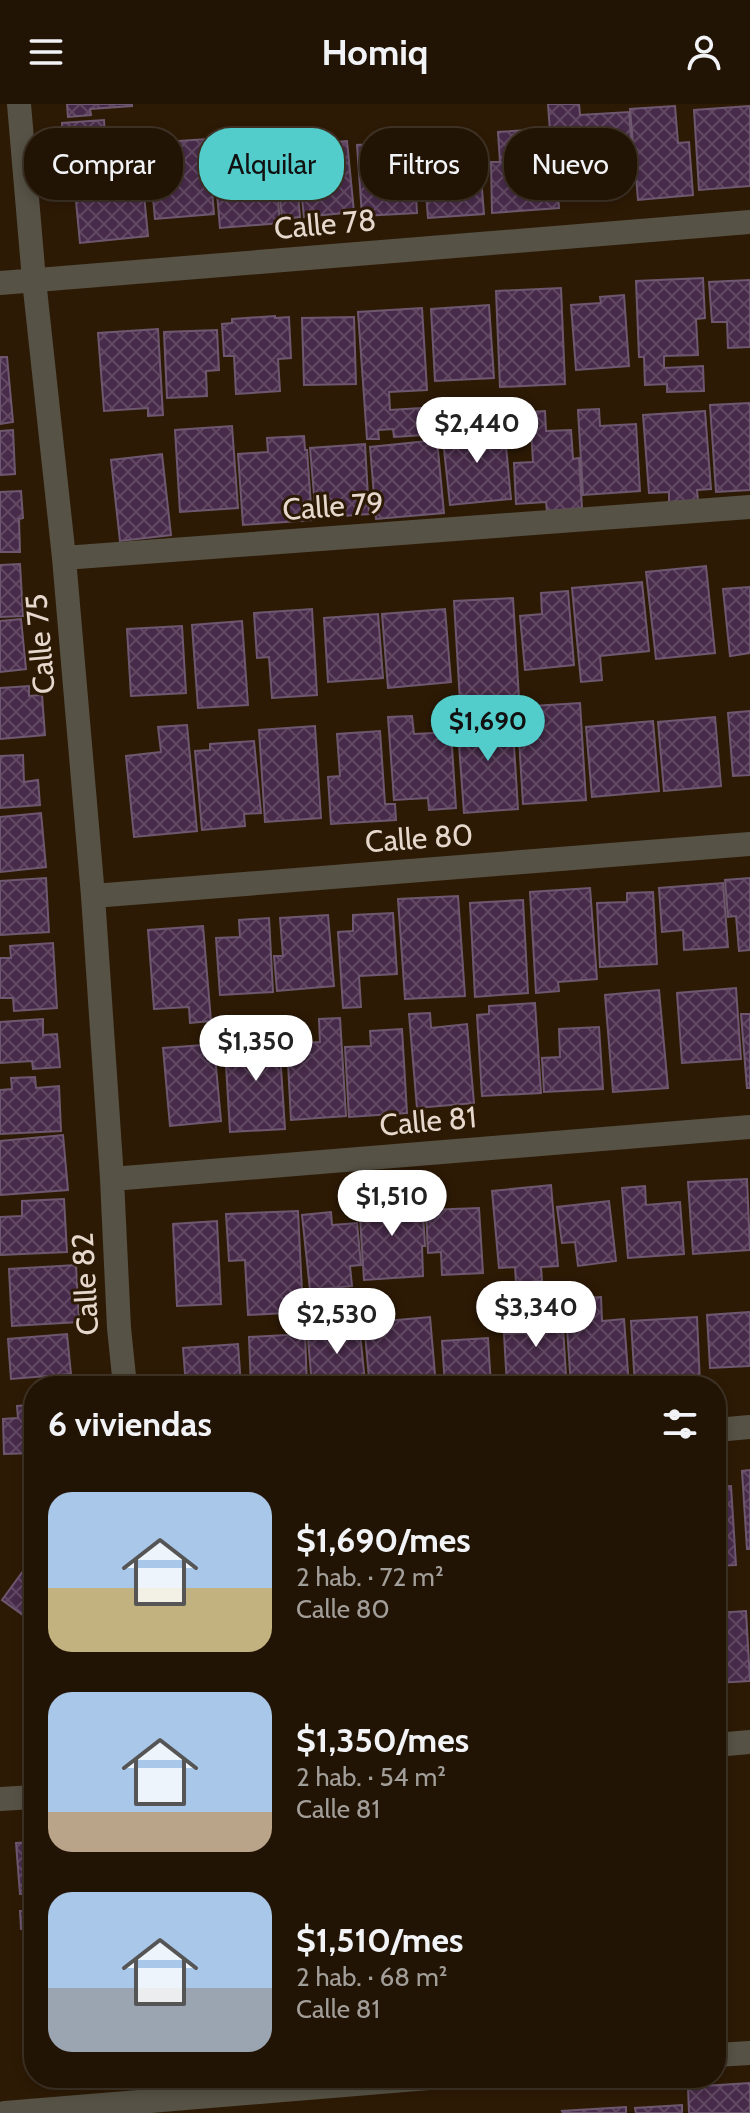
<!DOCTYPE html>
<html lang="es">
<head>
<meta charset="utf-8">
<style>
	:root { --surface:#221404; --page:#2e2113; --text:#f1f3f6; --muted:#a29e9a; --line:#3f3326; --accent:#52cdcb }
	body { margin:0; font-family:Cabin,sans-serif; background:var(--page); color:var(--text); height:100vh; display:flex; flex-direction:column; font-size:30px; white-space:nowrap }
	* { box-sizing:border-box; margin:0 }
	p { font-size:26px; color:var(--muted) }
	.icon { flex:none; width:44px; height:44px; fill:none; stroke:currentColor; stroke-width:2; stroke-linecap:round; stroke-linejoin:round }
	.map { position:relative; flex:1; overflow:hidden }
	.drawer { position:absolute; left:24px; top:1272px; width:702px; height:712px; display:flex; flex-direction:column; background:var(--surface); border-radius:32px; box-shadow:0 4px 12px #0003,0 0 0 2px var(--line) }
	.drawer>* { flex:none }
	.top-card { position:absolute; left:24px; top:24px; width:702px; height:72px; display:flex; gap:16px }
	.price { position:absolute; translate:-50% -68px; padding:0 18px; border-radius:28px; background:#fff; color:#222; font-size:26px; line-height:52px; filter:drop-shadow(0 2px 4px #0008) }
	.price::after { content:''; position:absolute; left:50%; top:48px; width:24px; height:18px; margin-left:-12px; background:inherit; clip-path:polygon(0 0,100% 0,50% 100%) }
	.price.selected { background:var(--accent); color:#111 }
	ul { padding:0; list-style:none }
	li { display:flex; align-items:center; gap:24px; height:200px; padding:0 24px }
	li span { display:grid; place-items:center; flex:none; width:224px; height:160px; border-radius:24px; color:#555 }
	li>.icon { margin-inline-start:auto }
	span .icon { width:96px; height:96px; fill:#fffc; stroke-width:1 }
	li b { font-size:34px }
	h2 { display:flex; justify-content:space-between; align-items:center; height:96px; padding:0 24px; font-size:34px }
	.tag { padding:0 28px; border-radius:32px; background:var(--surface); box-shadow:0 4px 12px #0003,0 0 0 2px var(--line); font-size:28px; line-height:72px }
	.tag.selected { background:var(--accent); color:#111 }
	header { display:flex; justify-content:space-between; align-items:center; height:104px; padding:0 24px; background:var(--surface); font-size:36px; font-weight:700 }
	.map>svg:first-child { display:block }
	.building { fill:url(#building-cross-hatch); stroke:#6e586f; stroke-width:2 }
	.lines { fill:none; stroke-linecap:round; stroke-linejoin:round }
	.minor { stroke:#565245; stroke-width:24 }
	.labels { text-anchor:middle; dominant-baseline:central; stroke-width:6; stroke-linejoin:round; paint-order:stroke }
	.street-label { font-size:30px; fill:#e6d8cc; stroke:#2d1a05 }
</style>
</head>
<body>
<header><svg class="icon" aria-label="menu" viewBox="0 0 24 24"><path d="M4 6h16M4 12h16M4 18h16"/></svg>Homiq<svg class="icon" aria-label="person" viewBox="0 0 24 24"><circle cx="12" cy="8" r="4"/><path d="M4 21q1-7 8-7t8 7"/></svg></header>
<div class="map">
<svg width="750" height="2009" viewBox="0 0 750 2009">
	<defs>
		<pattern id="building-cross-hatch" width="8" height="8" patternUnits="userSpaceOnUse" patternTransform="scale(2)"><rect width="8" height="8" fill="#482b4a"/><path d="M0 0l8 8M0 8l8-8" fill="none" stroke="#624963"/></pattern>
	</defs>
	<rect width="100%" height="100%" fill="#2d1a05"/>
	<path class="building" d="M67 0H132V2L90 5 91 11 68 13Z
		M548 0H579L580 11 629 8 632 47H624L627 87 562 92 559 53 552 54Z
		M675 2 678 39 689 38 693 91 638 96 630 5Z
		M750 2V82L699 86 694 6Z
		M104 16 105 34 63 36 62 19Z
		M545 25 547 62H556L559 104 492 109 491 58H500L498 28Z
		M478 34 484 110 428 114 422 39Z
		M208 35 214 110 155 115 148 39Z
		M347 37 354 108 304 113 296 41Z
		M413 38 417 109 362 112 357 41Z
		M139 39 148 132 80 139 71 45Z
		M274 49 280 119 220 124 214 54Z
		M297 78 300 113 282 115 279 80Z
		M703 174 705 214 696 215 698 251 664 252V264L703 262 704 287 667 288V280L645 281 644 253H639L636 177Z
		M750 176V243L728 244 727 218H712L709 178Z
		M561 184 565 280 500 283 496 187Z
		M624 191 629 262 576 266 571 201 601 199 600 193Z
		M489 201 494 274 435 277 431 205Z
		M422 204 427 286 389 288 390 306 437 303 439 330 394 333 393 325 378 326 379 335H367L358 208Z
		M275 212V214L289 213 291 254 278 255 280 287 236 290 234 252H224L222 220 232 219V215Z
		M354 213 356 280 304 281 302 214Z
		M158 225 163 311 148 312V304L104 307 98 229Z
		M217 226 219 266 206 267 207 292 167 294 164 228Z
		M0 253H7L13 318 0 320Z
		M750 299V386L716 388 710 301Z
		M599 305 600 322 636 320 640 387 583 391 578 306Z
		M545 307 546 327 571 326 573 355 579 354 582 404 547 407 546 398 516 400 514 359 533 358 530 308Z
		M705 307 711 385 697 386 698 396 669 398V388L649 389 643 311Z
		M504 321 511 395 450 401 442 327Z
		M232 322 238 404 180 408 175 326Z
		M13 326 15 370 0 371V327Z
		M304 332 305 346H307L312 416 243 421 238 350 268 348 267 334Z
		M437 336 444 409 376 415 370 343Z
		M365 340 369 410 316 414 310 344Z
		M162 350 171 431 120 437 111 356Z
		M21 387 23 414 19 415 20 448H0V388Z
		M20 460 23 512 0 513V461Z
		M706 462 715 549 656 555 646 468Z
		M642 478 649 547 600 552 602 576 581 578 572 484Z
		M750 483V549L730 552 723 485Z
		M568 487 574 561 525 566 520 512 542 510 541 489Z
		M513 494 519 595 460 598 454 497Z
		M312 505 317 591 272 594 269 553 257 554 254 509Z
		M445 505 451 578 388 584 382 510Z
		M378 510 383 574 328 578 324 514Z
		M21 515 26 565 0 568V517Z
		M242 517 248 601 198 604 192 521Z
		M182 522 186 589 131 592 127 525Z
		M29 582V592L42 591 45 631 0 635V584Z
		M580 599 586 696 523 700 517 603Z
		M750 607V671L733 672 728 609Z
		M512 610 518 705 464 709 457 614Z
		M412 612 414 630 451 628 456 704 429 706 428 694 394 696 388 613Z
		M715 613 721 682 664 687 658 618Z
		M653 617 659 687 592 693 586 623Z
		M187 621 197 727 134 733 126 652 161 648 158 623Z
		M315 622 321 714 265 718 259 626Z
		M380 627 385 700H395L396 716 331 720 328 673 340 672 337 630Z
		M254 637 261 709 244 710 245 722 202 726 195 647 210 646V640Z
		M23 651 24 678 38 676 40 701 0 704V652Z
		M41 709 46 763 0 768V713Z
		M46 774 49 828 0 831V777Z
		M750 774V846L739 847 736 812 728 813 725 776Z
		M723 779 728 843 684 846 683 826 662 828 659 784Z
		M590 784 597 875 558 878 559 887 536 889 530 788Z
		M653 788 657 860 600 863 597 799 627 798V789Z
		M458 792 465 892 405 895 398 795Z
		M523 796 528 889 475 893 470 799Z
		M393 809 397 870 359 872 361 903 343 904 338 828 353 827V811Z
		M328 811 334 882 277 887 274 852H283L280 814Z
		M269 814 273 888 220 891 216 834 240 833 239 816Z
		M203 822 211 917 190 919 189 903 154 905 148 826Z
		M53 839 57 904 14 907 13 894H0V854H11L10 842Z
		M736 884 741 955 682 959 677 889Z
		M659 886 668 984 613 988 605 891Z
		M535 899 541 989 482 992 477 911 489 910V902Z
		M430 909 431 924 467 920 474 999 417 1004 409 910Z
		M741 910H750V984H747Z
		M340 914 346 1012 291 1016 287 940 320 938 319 915Z
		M43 915V931L57 930 60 963 33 965 32 957 0 959V918Z
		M278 918 285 1025 230 1028 225 944 255 943 254 919Z
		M599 923 603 985 544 988 542 954 560 953 559 925Z
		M402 925 407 1009 349 1013 345 943 371 942 370 927Z
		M203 941 204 952H215L221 1017 170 1022 163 944Z
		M35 973 36 984 59 982 61 1027 0 1030V986L12 985 11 974Z
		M63 1031 68 1086 0 1091V1037Z
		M747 1075 750 1146 693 1150 688 1078Z
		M551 1081 558 1162 541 1163 542 1177 516 1179 515 1163 499 1164 492 1087Z
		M645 1082 646 1101 680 1098 684 1150 628 1154 622 1084Z
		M422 1094 425 1142H422L423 1172 364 1176 359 1097Z
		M64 1095 67 1148 0 1151V1113L22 1112V1097Z
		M609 1097 616 1157 578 1162 575 1138 562 1139 557 1103Z
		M479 1104 483 1169 442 1171 441 1148 428 1149 426 1106Z
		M298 1107 303 1208 248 1211 245 1156 229 1157 226 1110Z
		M331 1108 332 1121 357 1119 361 1161 350 1162 352 1182 310 1186 302 1111Z
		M217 1117 221 1200 177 1202 173 1120Z
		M76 1161 79 1218 12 1222 9 1165Z
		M601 1193 602 1217 624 1215 629 1282H571L565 1195Z
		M562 1206 566 1272 531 1274V1282H507L504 1230 527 1229 526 1208Z
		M750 1208V1262L710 1264 707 1211Z
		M430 1213 436 1282H381L380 1273 369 1274 364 1219Z
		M697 1213 700 1281 635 1282 631 1217Z
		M359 1219 365 1278 376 1277 377 1282H312L307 1223Z
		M67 1230 71 1270 11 1275 8 1235Z
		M305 1230 307 1282H251L249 1233Z
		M488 1234 491 1282H445L442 1237Z
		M238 1240 241 1282H186L183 1244Z
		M29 1287H34V1349L4 1350 3 1315 18 1314 17 1302 30 1301Z
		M750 1366V1445H747L742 1367Z
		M731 1382 736 1461 716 1462V1383Z
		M34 1452V1519L2 1496Z
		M746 1507 750 1577 716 1579V1509Z
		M27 1552H34L33 1641Z
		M34 1738V1789L20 1790 16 1739Z
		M20 1807H34V1824L21 1825Z
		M34 1906V1939H28L26 1907Z
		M750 1979V2009H689L688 1983Z
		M682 2001V2009H636L635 2004Z
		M626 2003V2009H563L562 2007Z"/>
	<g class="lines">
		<path class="minor" d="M19 0 34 176 64 454 93 792 112 1075 119 1224 125 1282
			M0 179 750 118
			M64 454 750 403
			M93 792 750 740
			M112 1075 750 1023
			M716 1326 750 1323
			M716 1641 750 1638
			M0 1695 34 1693
			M716 1951 750 1949
			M5 2009 429 1974"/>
	</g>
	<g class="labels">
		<g class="street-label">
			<text transform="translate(325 120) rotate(-5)">Calle 78</text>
			<text transform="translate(333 402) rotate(-4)">Calle 79</text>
			<text transform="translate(40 540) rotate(-95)">Calle 75</text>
			<text transform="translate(419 734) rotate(-4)">Calle 80</text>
			<text transform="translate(428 1017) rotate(-5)">Calle 81</text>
			<text transform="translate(85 1180) rotate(-93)">Calle 82</text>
		</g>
	</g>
</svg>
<b class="price" style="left:477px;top:361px">$2,440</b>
<b class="price selected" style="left:488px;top:659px">$1,690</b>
<b class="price" style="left:256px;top:979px">$1,350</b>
<b class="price" style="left:392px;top:1134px">$1,510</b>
<b class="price" style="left:536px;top:1245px">$3,340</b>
<b class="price" style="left:337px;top:1252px">$2,530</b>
<div class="top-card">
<a class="tag">Comprar</a>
<a class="tag selected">Alquilar</a>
<a class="tag">Filtros</a>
<a class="tag">Nuevo</a>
</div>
<section class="drawer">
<h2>6 viviendas<svg class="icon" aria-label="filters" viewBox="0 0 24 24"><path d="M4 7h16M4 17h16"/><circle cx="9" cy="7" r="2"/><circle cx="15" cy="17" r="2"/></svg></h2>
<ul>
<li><span style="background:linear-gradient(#a9c7e8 60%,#c2b280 0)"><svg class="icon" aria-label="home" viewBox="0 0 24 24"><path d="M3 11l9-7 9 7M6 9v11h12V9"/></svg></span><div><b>$1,690/mes</b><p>2 hab. · 72 m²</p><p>Calle 80</p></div></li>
<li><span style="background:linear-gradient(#a9c7e8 75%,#b9a48a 0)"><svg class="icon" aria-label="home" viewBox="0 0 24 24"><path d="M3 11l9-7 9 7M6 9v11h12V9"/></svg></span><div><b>$1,350/mes</b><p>2 hab. · 54 m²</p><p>Calle 81</p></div></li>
<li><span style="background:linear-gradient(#a9c7e8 60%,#9aa5b1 0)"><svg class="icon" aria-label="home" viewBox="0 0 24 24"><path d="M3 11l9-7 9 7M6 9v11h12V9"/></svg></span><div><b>$1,510/mes</b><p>2 hab. · 68 m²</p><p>Calle 81</p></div></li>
</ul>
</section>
</div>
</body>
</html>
